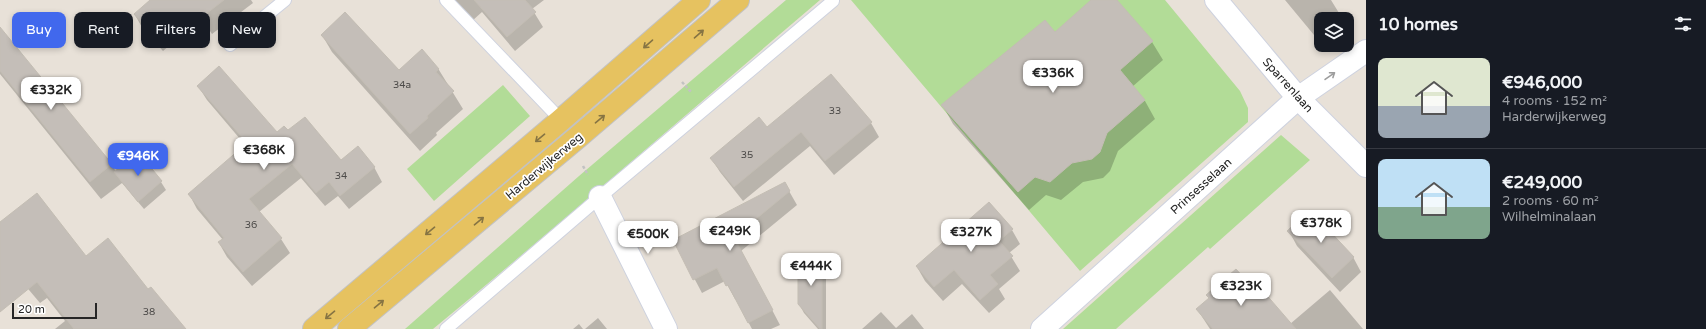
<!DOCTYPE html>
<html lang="en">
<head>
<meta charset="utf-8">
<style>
	:root { --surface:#171b24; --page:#20242c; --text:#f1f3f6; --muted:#9ea1a6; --line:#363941; --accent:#4168ed }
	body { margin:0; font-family:"Varela Round",sans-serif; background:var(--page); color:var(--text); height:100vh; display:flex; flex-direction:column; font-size:15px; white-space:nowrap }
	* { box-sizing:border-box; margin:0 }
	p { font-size:13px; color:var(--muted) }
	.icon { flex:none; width:22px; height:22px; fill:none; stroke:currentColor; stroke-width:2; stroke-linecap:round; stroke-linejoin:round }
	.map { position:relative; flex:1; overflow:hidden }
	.details { display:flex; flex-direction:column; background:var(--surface); width:340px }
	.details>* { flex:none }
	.guide { position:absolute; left:12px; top:12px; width:380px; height:36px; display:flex; gap:8px }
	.fabs { position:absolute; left:1314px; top:12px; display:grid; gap:8px }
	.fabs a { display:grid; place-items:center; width:40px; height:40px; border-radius:8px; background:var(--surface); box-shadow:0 2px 6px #0003; font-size:20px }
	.scale { position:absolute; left:12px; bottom:10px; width:85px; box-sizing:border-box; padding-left:4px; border:2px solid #262626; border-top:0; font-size:11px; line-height:14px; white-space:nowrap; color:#262626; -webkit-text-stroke:3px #fff; paint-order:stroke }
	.price { position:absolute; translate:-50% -34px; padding:0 9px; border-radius:8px; background:#fff; color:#222; font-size:13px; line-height:26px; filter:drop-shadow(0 1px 2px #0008) }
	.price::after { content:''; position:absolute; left:50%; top:24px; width:12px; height:9px; margin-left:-6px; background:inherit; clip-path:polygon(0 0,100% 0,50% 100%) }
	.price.active { background:var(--accent); color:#fff }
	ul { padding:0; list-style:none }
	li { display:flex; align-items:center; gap:12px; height:100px; padding:0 12px }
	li+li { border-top:1px solid var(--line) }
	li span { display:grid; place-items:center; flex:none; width:112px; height:80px; border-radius:8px; color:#555 }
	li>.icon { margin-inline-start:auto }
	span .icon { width:48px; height:48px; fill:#fffc; stroke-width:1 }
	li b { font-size:17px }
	h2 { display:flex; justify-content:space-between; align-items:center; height:48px; padding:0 12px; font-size:17px }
	.chip { padding:0 14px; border-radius:8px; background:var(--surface); box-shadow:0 2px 6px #0003; font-size:14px; line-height:36px }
	.chip.active { background:var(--accent); color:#fff }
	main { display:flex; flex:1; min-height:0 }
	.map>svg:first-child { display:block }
	.green { fill:#b2dc97 }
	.shadow { fill:#0003 }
	.building { fill:#c4beb8; stroke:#c3bdb3 }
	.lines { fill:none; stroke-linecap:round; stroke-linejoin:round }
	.lane-casing { stroke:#ced2df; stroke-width:14 }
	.street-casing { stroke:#ced2df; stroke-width:24 }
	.primary-casing { stroke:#c2c2c2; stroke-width:24 }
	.path { stroke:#c2c2c2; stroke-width:2.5; stroke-dasharray:3 2; stroke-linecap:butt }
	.lane { stroke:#fff; stroke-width:12 }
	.street { stroke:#fff; stroke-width:22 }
	.primary { stroke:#e6c260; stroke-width:22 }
	.oneway { stroke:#867443 }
	.oneway2 { stroke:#9d9d9d }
	.labels { text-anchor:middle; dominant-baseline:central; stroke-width:3.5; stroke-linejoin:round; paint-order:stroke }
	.number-label { font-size:10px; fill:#4e4c4a }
	.street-label { font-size:12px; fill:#262626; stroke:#fff }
</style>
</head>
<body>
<main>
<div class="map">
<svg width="1366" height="329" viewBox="0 0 1366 329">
	<rect width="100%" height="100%" fill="#e8e1d8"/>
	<path class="green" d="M786 0H820C691 110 564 221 433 329H405L579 176Z
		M851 0H1165L1240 91 1248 108V122L1080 271Z
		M503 85 530 116 434 201 407 169Z
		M1281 135 1310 160 1210 249 1208 247 1116 329H1063Z"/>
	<path class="shadow" d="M152 0H251L253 3 212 34 210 31 198 40 189 29 163 51 143 29 135 15Z
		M443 0H544L532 9 543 27 515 51 482 12 472 21Z
		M1093 0H1115L1152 42 1163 60 1132 87 1145 101 1155 119 1118 151 1110 171 1103 178 1083 182 1061 200 1046 195 1029 210 953 124 943 106 1055 34Z
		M1285 0H1331L1339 13 1332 19H1321V29L1314 35Z
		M0 29 112 165 116 172 161 182 166 190 144 209 122 183 101 199 0 74Z
		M322 35 399 72 422 51 439 70 463 109 436 133 437 135 420 151 332 52Z
		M198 86 277 133 288 132 340 162 374 167 382 182 349 209 338 196 325 206 301 178 259 212 281 239 290 253 252 286 227 257 219 243 223 240 197 209 189 194 246 146 207 100Z
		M871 123 879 137 834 175 810 146 743 201 720 172 711 158 767 128Z
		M789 191 797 205 741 251 780 325 771 329H752L736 299H735L725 281 702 293 674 240Z
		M0 223 86 257 148 291 185 329H55L65 321 47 298 40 303 13 271 0 237Z
		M1012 230 1020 244 1009 253 1020 271 999 289 1005 299 989 313 962 284 943 301 925 281 917 267Z
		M1289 231 1353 257 1361 272 1340 292 1297 246Z
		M821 257 826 265V329H818L804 313 799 304Z
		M1330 290 1363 329H1210L1197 309 1290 324Z
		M881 312 896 328 912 314 924 329H862Z
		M598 318 607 329H585Z
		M579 324 583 329H573Z"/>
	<path class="building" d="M150 0H224L189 27 180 16 154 38 134 14Z
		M474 0H525L536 12 507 37Z
		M1091 0H1117L1153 41 1120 70 1145 100 1107 133 1100 152 1092 159 1072 163 1050 182 1035 177 1018 192 941 105 1045 20 1055 32Z
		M345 12 399 70 422 49 439 69 436 72 454 91 427 116 428 118 410 134 321 35Z
		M0 27 112 164 90 182 0 71Z
		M219 66 277 132 284 126 288 130 305 117 341 160 358 146 375 167 340 196 329 182 316 193 292 164 249 199 282 238 243 272 218 242 224 238 188 194 247 143 197 86Z
		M831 74 872 122 825 161 801 132 734 187 710 158 759 117 767 127Z
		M138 152 162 181 138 202 114 172Z
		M785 182 790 191 734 237 773 310 748 323 728 285 726 286 717 268 693 280 673 240Z
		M37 193 86 256 108 238 148 289 151 287 186 329H74L37 282 0 312V222Z
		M989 202 1013 229 999 241 1013 256 990 275 998 284 980 300 954 270 934 287 916 266Z
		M1310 210 1354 257 1332 278 1287 231Z
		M798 256H822V329H820L798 304Z
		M1236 269 1260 296 1264 292 1296 329H1213L1196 309 1209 298 1206 295Z"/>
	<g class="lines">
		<g class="lane-casing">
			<path id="lane" d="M446 0 561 120
				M230 45 285 0
				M446 329 600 197 833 1"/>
		</g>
		<g class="street-casing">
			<path id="street" d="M1216 0 1298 98 1366 166
				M600 197 666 329
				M1042 329 1298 98 1366 51"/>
		</g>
		<g class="primary-casing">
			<path id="primary" d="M314 329 561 120 699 0
				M349 329 578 137 738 0"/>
		</g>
		<path class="path" d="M682 82 692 93
			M583 166 588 175"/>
		<use href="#lane" class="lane"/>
		<use href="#street" class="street"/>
		<use href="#primary" class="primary"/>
	</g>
	<defs><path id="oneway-shaft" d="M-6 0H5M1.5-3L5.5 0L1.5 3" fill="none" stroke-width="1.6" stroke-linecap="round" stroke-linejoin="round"/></defs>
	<g class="oneway">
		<use href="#oneway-shaft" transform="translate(699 34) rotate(-41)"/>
		<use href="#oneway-shaft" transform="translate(648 44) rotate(139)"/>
		<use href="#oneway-shaft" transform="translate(600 119) rotate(-40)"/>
		<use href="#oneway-shaft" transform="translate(540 138) rotate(140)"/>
		<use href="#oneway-shaft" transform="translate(479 221) rotate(-40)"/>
		<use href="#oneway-shaft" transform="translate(430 231) rotate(140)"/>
		<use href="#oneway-shaft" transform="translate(379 304) rotate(-40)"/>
		<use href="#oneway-shaft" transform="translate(330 315) rotate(140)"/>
	</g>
	<use class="oneway2" href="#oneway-shaft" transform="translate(1330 76) rotate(-35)"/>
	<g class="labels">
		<g class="number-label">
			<text x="402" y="85">34a</text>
			<text x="835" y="111">33</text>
			<text x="747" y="155">35</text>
			<text x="341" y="176">34</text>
			<text x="251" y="225">36</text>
			<text x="149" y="312">38</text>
		</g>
		<g class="street-label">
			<text transform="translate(1288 85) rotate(48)">Sparrenlaan</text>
			<text transform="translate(544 166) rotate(-40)">Harderwijkerweg</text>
			<text transform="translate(1201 186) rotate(-42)">Prinsesselaan</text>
		</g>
	</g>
</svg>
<div class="fabs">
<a><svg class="icon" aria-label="layers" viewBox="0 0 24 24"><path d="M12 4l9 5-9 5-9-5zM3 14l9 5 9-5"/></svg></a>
</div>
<div class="scale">20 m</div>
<b class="price" style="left:1053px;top:94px">€336K</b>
<b class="price" style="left:51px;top:111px">€332K</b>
<b class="price" style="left:264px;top:171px">€368K</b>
<b class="price active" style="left:138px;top:177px">€946K</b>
<b class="price" style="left:1321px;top:244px">€378K</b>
<b class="price" style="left:730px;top:252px">€249K</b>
<b class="price" style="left:971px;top:253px">€327K</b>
<b class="price" style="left:648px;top:255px">€500K</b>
<b class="price" style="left:811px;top:287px">€444K</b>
<b class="price" style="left:1241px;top:307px">€323K</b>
<div class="guide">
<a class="chip active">Buy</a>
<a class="chip">Rent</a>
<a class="chip">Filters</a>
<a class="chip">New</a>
</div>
</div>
<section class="details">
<h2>10 homes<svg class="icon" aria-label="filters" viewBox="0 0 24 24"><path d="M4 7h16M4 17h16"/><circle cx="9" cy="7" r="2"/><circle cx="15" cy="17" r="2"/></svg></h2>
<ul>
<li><span style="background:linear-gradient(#dfe7d0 60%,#9aa5b1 0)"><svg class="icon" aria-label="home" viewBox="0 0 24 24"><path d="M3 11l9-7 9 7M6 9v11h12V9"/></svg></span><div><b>€946,000</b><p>4 rooms · 152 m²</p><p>Harderwijkerweg</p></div></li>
<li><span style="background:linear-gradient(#bfe0f5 60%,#7fa58c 0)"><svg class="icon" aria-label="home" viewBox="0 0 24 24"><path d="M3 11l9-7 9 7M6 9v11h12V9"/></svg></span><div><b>€249,000</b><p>2 rooms · 60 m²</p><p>Wilhelminalaan</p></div></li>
</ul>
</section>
</main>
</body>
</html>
